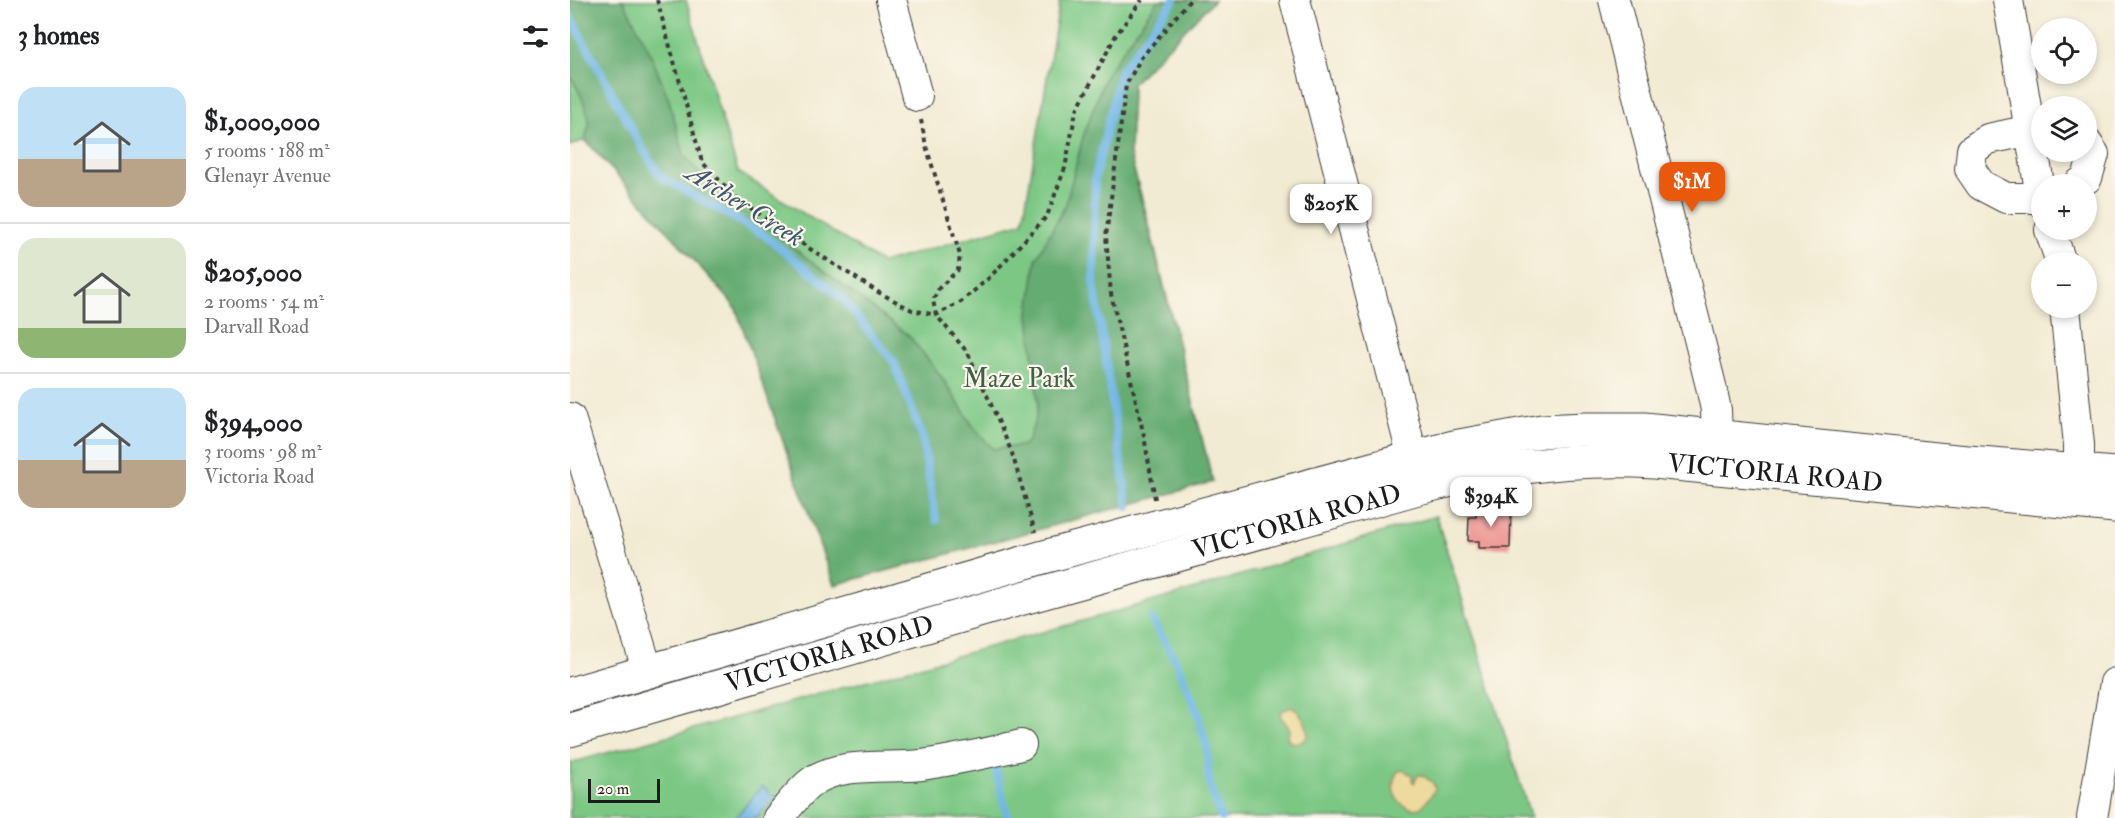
<!DOCTYPE html>
<html lang="en">
<head>
<meta charset="utf-8">
<style>
	:root { --surface:#fff; --page:#f2f2f2; --text:#202124; --muted:#757577; --line:#e0e0e0; --accent:#ea580c }
	body { margin:0; font-family:"IM FELL Double Pica",serif; background:var(--page); color:var(--text); height:100vh; display:flex; flex-direction:column; font-size:22px; white-space:nowrap }
	* { box-sizing:border-box; margin:0 }
	p { font-size:20px; color:var(--muted) }
	.icon { flex:none; width:33px; height:33px; fill:none; stroke:currentColor; stroke-width:2; stroke-linecap:round; stroke-linejoin:round }
	.map { position:relative; flex:1; overflow:hidden }
	.panel { display:flex; flex-direction:column; background:var(--surface); width:570px }
	.panel>* { flex:none }
	.tools { position:absolute; left:1461px; top:18px; display:grid; gap:12px }
	.tools a { display:grid; place-items:center; width:66px; height:66px; border-radius:50%; background:var(--surface); box-shadow:0 3px 9px #0003; font-size:30px }
	.scale { position:absolute; left:18px; bottom:15px; width:72px; box-sizing:border-box; padding-left:6px; border:3px solid #1c1c1c; border-top:0; font-size:16px; line-height:21px; white-space:nowrap; color:#1c1c1c; -webkit-text-stroke:4px #fbf7ec; paint-order:stroke }
	.price { position:absolute; translate:-50% -51px; padding:0 14px; border-radius:12px; background:#fff; color:#222; font-size:20px; line-height:39px; filter:drop-shadow(0 2px 3px #0008) }
	.price::after { content:''; position:absolute; left:50%; top:36px; width:18px; height:14px; margin-left:-9px; background:inherit; clip-path:polygon(0 0,100% 0,50% 100%) }
	.price.on { background:var(--accent); color:#fff }
	ul { padding:0; list-style:none }
	li { display:flex; align-items:center; gap:18px; height:150px; padding:0 18px }
	li+li { border-top:2px solid var(--line) }
	li span { display:grid; place-items:center; flex:none; width:168px; height:120px; border-radius:18px; color:#555 }
	li>.icon { margin-inline-start:auto }
	span .icon { width:72px; height:72px; fill:#fffc; stroke-width:1 }
	li b { font-size:26px }
	h2 { display:flex; justify-content:space-between; align-items:center; height:72px; padding:0 18px; font-size:26px }
	main { display:flex; flex:1; min-height:0 }
	.map>svg:first-child { display:block }
	.green { fill:#7cc784; stroke:#4c7250; stroke-width:1.5 }
	.forest { fill:#65ac72; stroke:#406447; stroke-width:1.5 }
	.sand { fill:#eeda9e; stroke:#857b5d; stroke-width:1.5 }
	.water { fill:#70b5e6; stroke:#466881; stroke-width:1.5 }
	.lines { fill:none; stroke-linecap:round; stroke-linejoin:round }
	.stream { stroke:#70b5e6; stroke-width:8 }
	.building { fill:#ef9c9a }
	.minor-casing { stroke:#3c3b37; stroke-width:32 }
	.highway-casing { stroke:#3c3b37; stroke-width:35 }
	.path { stroke:#3c3b37; stroke-width:4; stroke-dasharray:4.5 4.5; stroke-linecap:butt }
	.minor { stroke:#fff; stroke-width:30 }
	.highway { stroke:#fff; stroke-width:33 }
	.labels { text-anchor:middle; dominant-baseline:central; stroke-width:4.5; stroke-linejoin:round; paint-order:stroke }
	.park-label { font-size:26px; fill:#426046; stroke:#fbf7ec }
	.street-label { font-size:26px; fill:#1c1c1c; stroke:#fbf7ec }
	.water-label { font-size:27px; font-style:italic; fill:#3e596d; stroke:#fbf7ec }
</style>
</head>
<body>
<main>
<section class="panel">
<h2>3 homes<svg class="icon" aria-label="filters" viewBox="0 0 24 24"><path d="M4 7h16M4 17h16"/><circle cx="9" cy="7" r="2"/><circle cx="15" cy="17" r="2"/></svg></h2>
<ul>
<li><span style="background:linear-gradient(#bfe0f5 60%,#b9a48a 0)"><svg class="icon" aria-label="home" viewBox="0 0 24 24"><path d="M3 11l9-7 9 7M6 9v11h12V9"/></svg></span><div><b>$1,000,000</b><p>5 rooms · 188 m²</p><p>Glenayr Avenue</p></div></li>
<li><span style="background:linear-gradient(#dfe7d0 75%,#8fb573 0)"><svg class="icon" aria-label="home" viewBox="0 0 24 24"><path d="M3 11l9-7 9 7M6 9v11h12V9"/></svg></span><div><b>$205,000</b><p>2 rooms · 54 m²</p><p>Darvall Road</p></div></li>
<li><span style="background:linear-gradient(#bfe0f5 60%,#b9a48a 0)"><svg class="icon" aria-label="home" viewBox="0 0 24 24"><path d="M3 11l9-7 9 7M6 9v11h12V9"/></svg></span><div><b>$394,000</b><p>3 rooms · 98 m²</p><p>Victoria Road</p></div></li>
</ul>
</section>
<div class="map">
<svg width="1545" height="818" viewBox="0 0 1545 818">
	<rect width="100%" height="100%" fill="#fbf7ec"/>
	<filter id="ink" filterUnits="userSpaceOnUse"><feTurbulence type="fractalNoise" baseFrequency=".0167" numOctaves="2"/><feDisplacementMap in="SourceGraphic" scale="12" xChannelSelector="R" yChannelSelector="G"/><feConvolveMatrix kernelMatrix="1 2 1 2 8 2 1 2 1" color-interpolation-filters="sRGB"/></filter>
	<filter id="wash" filterUnits="userSpaceOnUse"><feTurbulence type="fractalNoise" baseFrequency=".008" numOctaves="4" result="noise"/><feDisplacementMap in="SourceGraphic" scale="24" xChannelSelector="R" yChannelSelector="G"/><feGaussianBlur stdDeviation="1.35" result="paint"/><feColorMatrix in="noise" values="0 0 0 0 0 0 0 0 0 0 0 0 0 0 0 0 0 1.4 0 .05"/><feComposite in="paint" operator="in"/></filter>
	<g filter="url(#wash)">
		<rect width="100%" height="100%" fill="#f2ebd3"/>
		<path class="green" d="M0 0H116L168 172 312 263 453 222 490 0H644L562 84 560 155 575 209 643 482 264 585 166 309 158 298 15 140 0 146Z
			M866 516 961 818H0V763L602 596Z"/>
		<path class="forest" d="M0 0H53L79 50 99 100 114 155 142 190 195 226 340 337 371 376 403 426 423 449 451 446 458 441 466 418 468 403 459 314 466 259 496 204 513 137 536 74 588 0H644L562 84 560 155 643 482 264 585 166 309 158 298 15 139C16 135 18 130 19 125 20 113 7 86 0 76Z"/>
		<path class="sand" d="M722 707C738 716 747 748 720 742L717 737 720 729 710 716 711 711Z
			M833 770 842 775V781L844 783 848 775H852L863 783 865 789C861 796 856 803 850 808 847 809 843 809 840 808 823 803 820 786 827 772Z"/>
		<path class="water" d="M192 786 206 798 186 818H168L166 817Z"/>
		<g class="lines">
			<path class="stream" d="M0 16 72 148 91 177 194 235 272 298 324 362 352 436 366 520
				M558 507 524 283 525 178 551 70 604 0
				M582 619 607 663 626 709 637 748 639 781 651 818
				M423 759 438 818"/>
		</g>
		<g id="blocks">
			<path class="building" d="M906 508H941L940 548H909V541H898L899 517H906Z"/>
		</g>
	</g>
	<g filter="url(#ink)">
		<use href="#blocks" fill-opacity="0" stroke="#3c3b37" stroke-width="1.5"/>
		<g class="lines">
			<g class="minor-casing">
				<path id="minor" d="M321 0 347 96
					M725 0 843 458
					M1044 0 1141 386 1146 410 1147 435
					M1438 0 1472 202
					M1472 129 1461 130 1418 139 1402 150 1400 169 1411 185 1436 198H1472
					M1509 184 1517 178 1524 154 1516 142
					M1480 230 1491 262
					M1495 308 1509 445V471
					M0 418 78 672
					M208 818C218 807 231 789 243 781 272 761 318 769 352 765 385 760 418 753 451 745
					M1522 818 1545 683"/>
			</g>
			<g class="highway-casing">
				<g id="highway">
					<path d="M0 694 470 558 884 447 972 431 1016 429H1074L1386 461 1545 474"/>
					<path id="s1" d="M0 730 446 600 848 488C926 468 1003 457 1084 462L1545 506"/>
				</g>
			</g>
			<path class="path" d="M87 0 132 162 166 198 237 247 308 292 342 310 366 315 391 302 420 277 477 216 495 168 506 111 546 35 572 0
				M351 120 356 146 390 255 388 270 369 288 363 300 366 315 398 353 424 411 442 453 465 532
				M585 499 574 436 541 294 536 236 556 85 571 58 620 0"/>
			<use href="#minor" class="minor"/>
			<use href="#highway" class="highway"/>
		</g>
	</g>
	<g class="labels">
		<g class="park-label">
			<text x="449" y="379">Maze Park</text>
		</g>
		<g class="street-label">
			<text stroke="none"><textPath href="#s1" startOffset="1242">VICTORIA ROAD</textPath></text>
			<text stroke="none"><textPath href="#s1" startOffset="756">VICTORIA ROAD</textPath></text>
			<text stroke="none"><textPath href="#s1" startOffset="270">VICTORIA ROAD</textPath></text>
		</g>
		<g class="water-label">
			<text transform="translate(175 205) rotate(32)">Archer Creek</text>
		</g>
	</g>
</svg>
<div class="tools">
<a><svg class="icon" aria-label="locate" viewBox="0 0 24 24"><circle cx="12" cy="12" r="6"/><path d="M12 2v4M12 18v4M2 12h4M18 12h4"/></svg></a>
<a><svg class="icon" aria-label="layers" viewBox="0 0 24 24"><path d="M12 4l9 5-9 5-9-5zM3 14l9 5 9-5"/></svg></a>
<a>+</a>
<a>−</a>
</div>
<div class="scale">20 m</div>
<b class="price on" style="left:1122px;top:213px">$1M</b>
<b class="price" style="left:761px;top:235px">$205K</b>
<b class="price" style="left:921px;top:528px">$394K</b>
</div>
</main>
</body>
</html>
